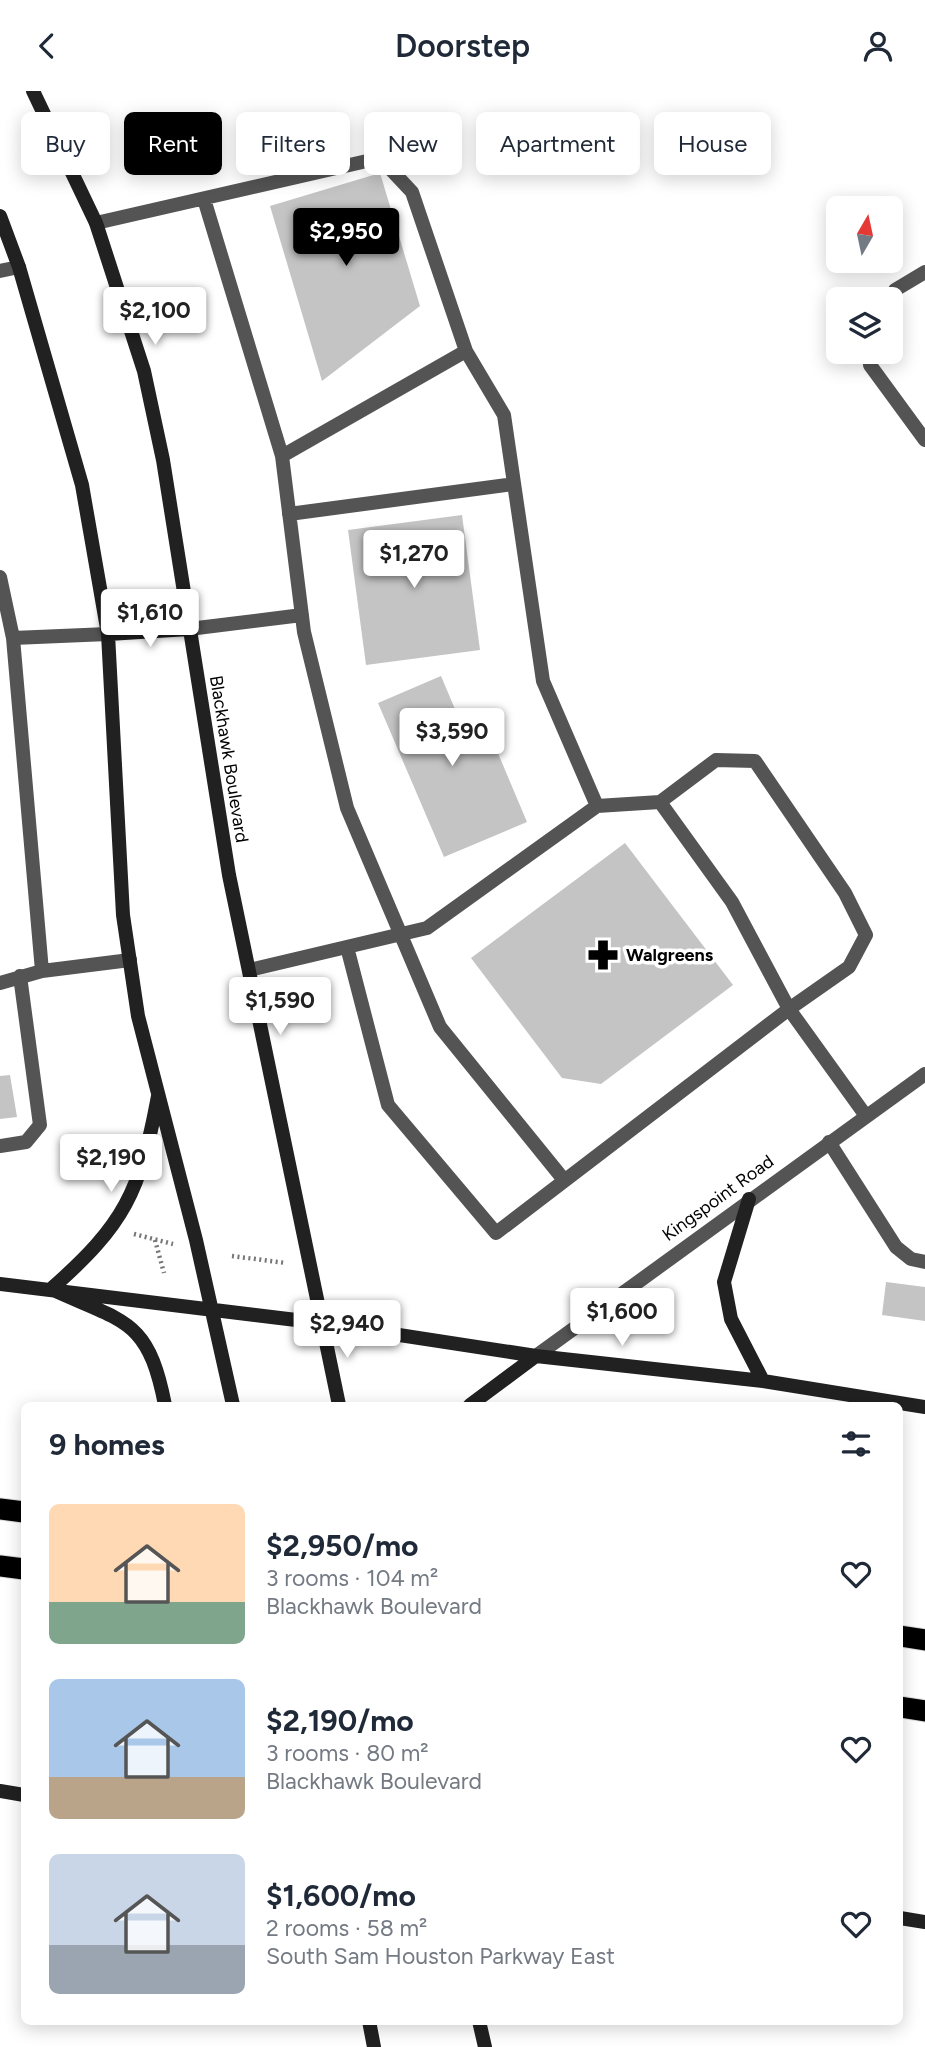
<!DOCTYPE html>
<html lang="en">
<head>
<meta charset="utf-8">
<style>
	:root { --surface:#fff; --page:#f2f2f3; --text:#1f2937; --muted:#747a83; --accent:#000 }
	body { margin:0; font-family:Figtree,sans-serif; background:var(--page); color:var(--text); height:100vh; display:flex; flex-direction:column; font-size:26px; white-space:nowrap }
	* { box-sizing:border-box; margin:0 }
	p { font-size:23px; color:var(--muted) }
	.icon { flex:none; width:38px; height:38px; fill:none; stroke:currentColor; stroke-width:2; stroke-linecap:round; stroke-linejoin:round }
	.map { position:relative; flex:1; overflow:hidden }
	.panel { position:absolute; left:21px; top:1311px; width:882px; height:623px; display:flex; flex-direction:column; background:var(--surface); border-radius:10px; box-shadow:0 4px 18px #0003 }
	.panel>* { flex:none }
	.hud { position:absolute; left:21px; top:21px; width:884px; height:63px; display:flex; gap:14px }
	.needle { width:46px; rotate:9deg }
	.tools { position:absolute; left:826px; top:105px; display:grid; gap:14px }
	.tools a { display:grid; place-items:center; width:77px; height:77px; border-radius:10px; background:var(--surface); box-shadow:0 4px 18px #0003; font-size:35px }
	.price { position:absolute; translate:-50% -60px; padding:0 16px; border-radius:7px; background:#fff; color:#222; font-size:23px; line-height:46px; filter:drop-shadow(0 2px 4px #0008) }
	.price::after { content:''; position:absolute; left:50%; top:42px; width:21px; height:16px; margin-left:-10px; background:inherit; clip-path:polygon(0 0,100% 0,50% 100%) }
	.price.current { background:var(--accent); color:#fff }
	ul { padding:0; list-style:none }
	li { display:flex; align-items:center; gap:21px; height:175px; padding:0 28px }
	li span { display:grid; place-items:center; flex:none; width:196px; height:140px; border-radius:10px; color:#555 }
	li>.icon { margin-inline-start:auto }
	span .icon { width:84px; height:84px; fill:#fffc; stroke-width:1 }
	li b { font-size:30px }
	h2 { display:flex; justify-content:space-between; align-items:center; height:84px; padding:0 28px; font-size:30px }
	.tag { padding:0 24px; border-radius:10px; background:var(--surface); box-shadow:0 4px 18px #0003; font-size:24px; line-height:63px }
	.tag.current { background:var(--accent); color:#fff }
	header { display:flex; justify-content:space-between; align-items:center; height:91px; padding:0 28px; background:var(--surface); font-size:32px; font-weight:600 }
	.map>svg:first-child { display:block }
	.building { fill:#c4c4c4 }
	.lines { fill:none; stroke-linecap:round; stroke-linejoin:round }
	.motorway-casing { stroke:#dbdbdb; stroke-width:23 }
	.path { stroke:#767676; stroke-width:4.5; stroke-dasharray:2 3.5; stroke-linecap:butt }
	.service { stroke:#545454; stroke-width:14 }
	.minor { stroke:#545454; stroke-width:14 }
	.tertiary { stroke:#545454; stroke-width:14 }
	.secondary { stroke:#212121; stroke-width:14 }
	.motorway { stroke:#000; stroke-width:21 }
	.labels { text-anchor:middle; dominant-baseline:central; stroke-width:7; stroke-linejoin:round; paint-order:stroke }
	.street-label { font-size:18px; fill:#000; stroke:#fff }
	.poi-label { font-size:18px; font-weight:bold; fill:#000; stroke:#fff; text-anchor:start }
</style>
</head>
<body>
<header><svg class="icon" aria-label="back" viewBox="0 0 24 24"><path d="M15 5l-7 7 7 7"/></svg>Doorstep<svg class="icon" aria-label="person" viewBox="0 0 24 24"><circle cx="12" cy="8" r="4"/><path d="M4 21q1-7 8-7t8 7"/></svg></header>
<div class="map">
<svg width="925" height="1956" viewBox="0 0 925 1956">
	<rect width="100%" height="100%" fill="#fff"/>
	<path class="building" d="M380 82 420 215 322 290 270 115Z
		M462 424 480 559 366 574 348 439Z
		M441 585 463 637 484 629 527 731 444 766 378 612Z
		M625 752 733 894 601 993 562 987 471 867Z
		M10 984 17 1026 0 1028V985Z
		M886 1191 925 1196V1230L882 1224Z"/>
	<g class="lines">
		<g class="motorway-casing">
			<path id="motorway" d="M0 1418 24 1421
				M0 1475 24 1478
				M900 1545 925 1549
				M900 1616 925 1620"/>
		</g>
		<path class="path" d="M134 1143 173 1153
			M155 1149 164 1182
			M232 1165 286 1172"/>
		<path class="service" d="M204 108 282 365 304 541 347 717 440 936 564 1089
			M96 132 380 67 412 101 466 260 504 324 543 590 597 715
			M0 180 19 176
			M282 365 466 260
			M289 423 514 393
			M0 486 13 547 42 880
			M189 538 302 524
			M13 547 108 543
			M660 711 732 811 789 918 866 1025
			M249 879 427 837 597 715 660 711 716 669 755 670 845 802 866 844 849 876 789 918 496 1142 388 1014 347 856
			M0 892 42 880 130 869
			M829 1051 896 1156 911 1168 925 1171
			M0 1055 26 1051 40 1034 20 885"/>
		<path class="minor" d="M891 213 895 199 925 181
			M874 261 870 274 925 349"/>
		<path class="tertiary" d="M536 1265 925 983"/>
		<path class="secondary" d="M33 0 96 132 144 280 163 369 229 784 339 1314
			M0 125 19 176 82 394 108 543 123 824 138 925 196 1149 233 1314
			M108 543 189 538
			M158 1005C140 1101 125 1133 51 1198 125 1232 148 1227 165 1314
			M749 1108 724 1191 731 1228 763 1290
			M0 1193 321 1232 536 1265 763 1290 925 1316
			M470 1314 536 1265
			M0 1700 24 1704
			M900 1827 925 1831
			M369 1930 374 1956
			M479 1930 485 1956"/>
		<use href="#motorway" class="motorway"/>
	</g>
	<defs>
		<g id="pharmacy-bare" transform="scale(2.415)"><path d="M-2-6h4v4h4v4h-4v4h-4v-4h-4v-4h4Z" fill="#000" stroke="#fff" stroke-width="2.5" paint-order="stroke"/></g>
	</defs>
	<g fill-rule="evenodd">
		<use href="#pharmacy-bare" x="603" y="864"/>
	</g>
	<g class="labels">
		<g class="street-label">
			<text transform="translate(229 668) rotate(81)">Blackhawk Boulevard</text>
			<text transform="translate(718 1107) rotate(-36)">Kingspoint Road</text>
		</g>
		<g class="poi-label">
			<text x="626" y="864">Walgreens</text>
		</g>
	</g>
</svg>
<div class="tools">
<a><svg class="needle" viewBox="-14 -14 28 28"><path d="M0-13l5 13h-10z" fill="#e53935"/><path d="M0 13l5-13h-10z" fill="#747a83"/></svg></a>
<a><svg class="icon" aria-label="layers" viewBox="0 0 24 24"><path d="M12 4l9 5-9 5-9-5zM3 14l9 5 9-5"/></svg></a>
</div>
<b class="price current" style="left:346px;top:177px">$2,950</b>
<b class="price" style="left:155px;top:256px">$2,100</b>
<b class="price" style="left:414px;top:499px">$1,270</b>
<b class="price" style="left:150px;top:558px">$1,610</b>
<b class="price" style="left:452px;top:677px">$3,590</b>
<b class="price" style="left:280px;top:946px">$1,590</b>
<b class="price" style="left:111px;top:1103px">$2,190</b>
<b class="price" style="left:622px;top:1257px">$1,600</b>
<b class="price" style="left:347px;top:1269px">$2,940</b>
<div class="hud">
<a class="tag">Buy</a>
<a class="tag current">Rent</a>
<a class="tag">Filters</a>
<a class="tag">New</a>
<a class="tag">Apartment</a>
<a class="tag">House</a>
</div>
<section class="panel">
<h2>9 homes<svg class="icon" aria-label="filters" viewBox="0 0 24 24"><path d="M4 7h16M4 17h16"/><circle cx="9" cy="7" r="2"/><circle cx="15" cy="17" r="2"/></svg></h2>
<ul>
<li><span style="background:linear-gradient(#ffd9b3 70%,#7fa58c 0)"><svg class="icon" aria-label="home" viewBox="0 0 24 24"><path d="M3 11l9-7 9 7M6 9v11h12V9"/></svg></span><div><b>$2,950/mo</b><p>3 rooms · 104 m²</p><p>Blackhawk Boulevard</p></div><svg class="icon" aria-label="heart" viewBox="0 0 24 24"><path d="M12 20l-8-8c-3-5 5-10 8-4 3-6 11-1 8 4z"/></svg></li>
<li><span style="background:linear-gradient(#a9c7e8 70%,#b9a48a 0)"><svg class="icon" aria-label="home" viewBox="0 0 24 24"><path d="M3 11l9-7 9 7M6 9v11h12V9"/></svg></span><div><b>$2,190/mo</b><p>3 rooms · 80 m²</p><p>Blackhawk Boulevard</p></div><svg class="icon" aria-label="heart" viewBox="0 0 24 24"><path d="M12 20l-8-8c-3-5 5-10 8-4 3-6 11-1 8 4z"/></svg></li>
<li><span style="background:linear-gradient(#c9d6e8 65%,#9aa5b1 0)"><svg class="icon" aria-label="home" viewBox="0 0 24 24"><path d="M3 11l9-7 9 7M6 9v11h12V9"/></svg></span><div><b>$1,600/mo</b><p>2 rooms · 58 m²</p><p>South Sam Houston Parkway East</p></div><svg class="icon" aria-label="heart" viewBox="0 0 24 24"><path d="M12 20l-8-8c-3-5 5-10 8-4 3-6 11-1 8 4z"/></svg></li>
</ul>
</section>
</div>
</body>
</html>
